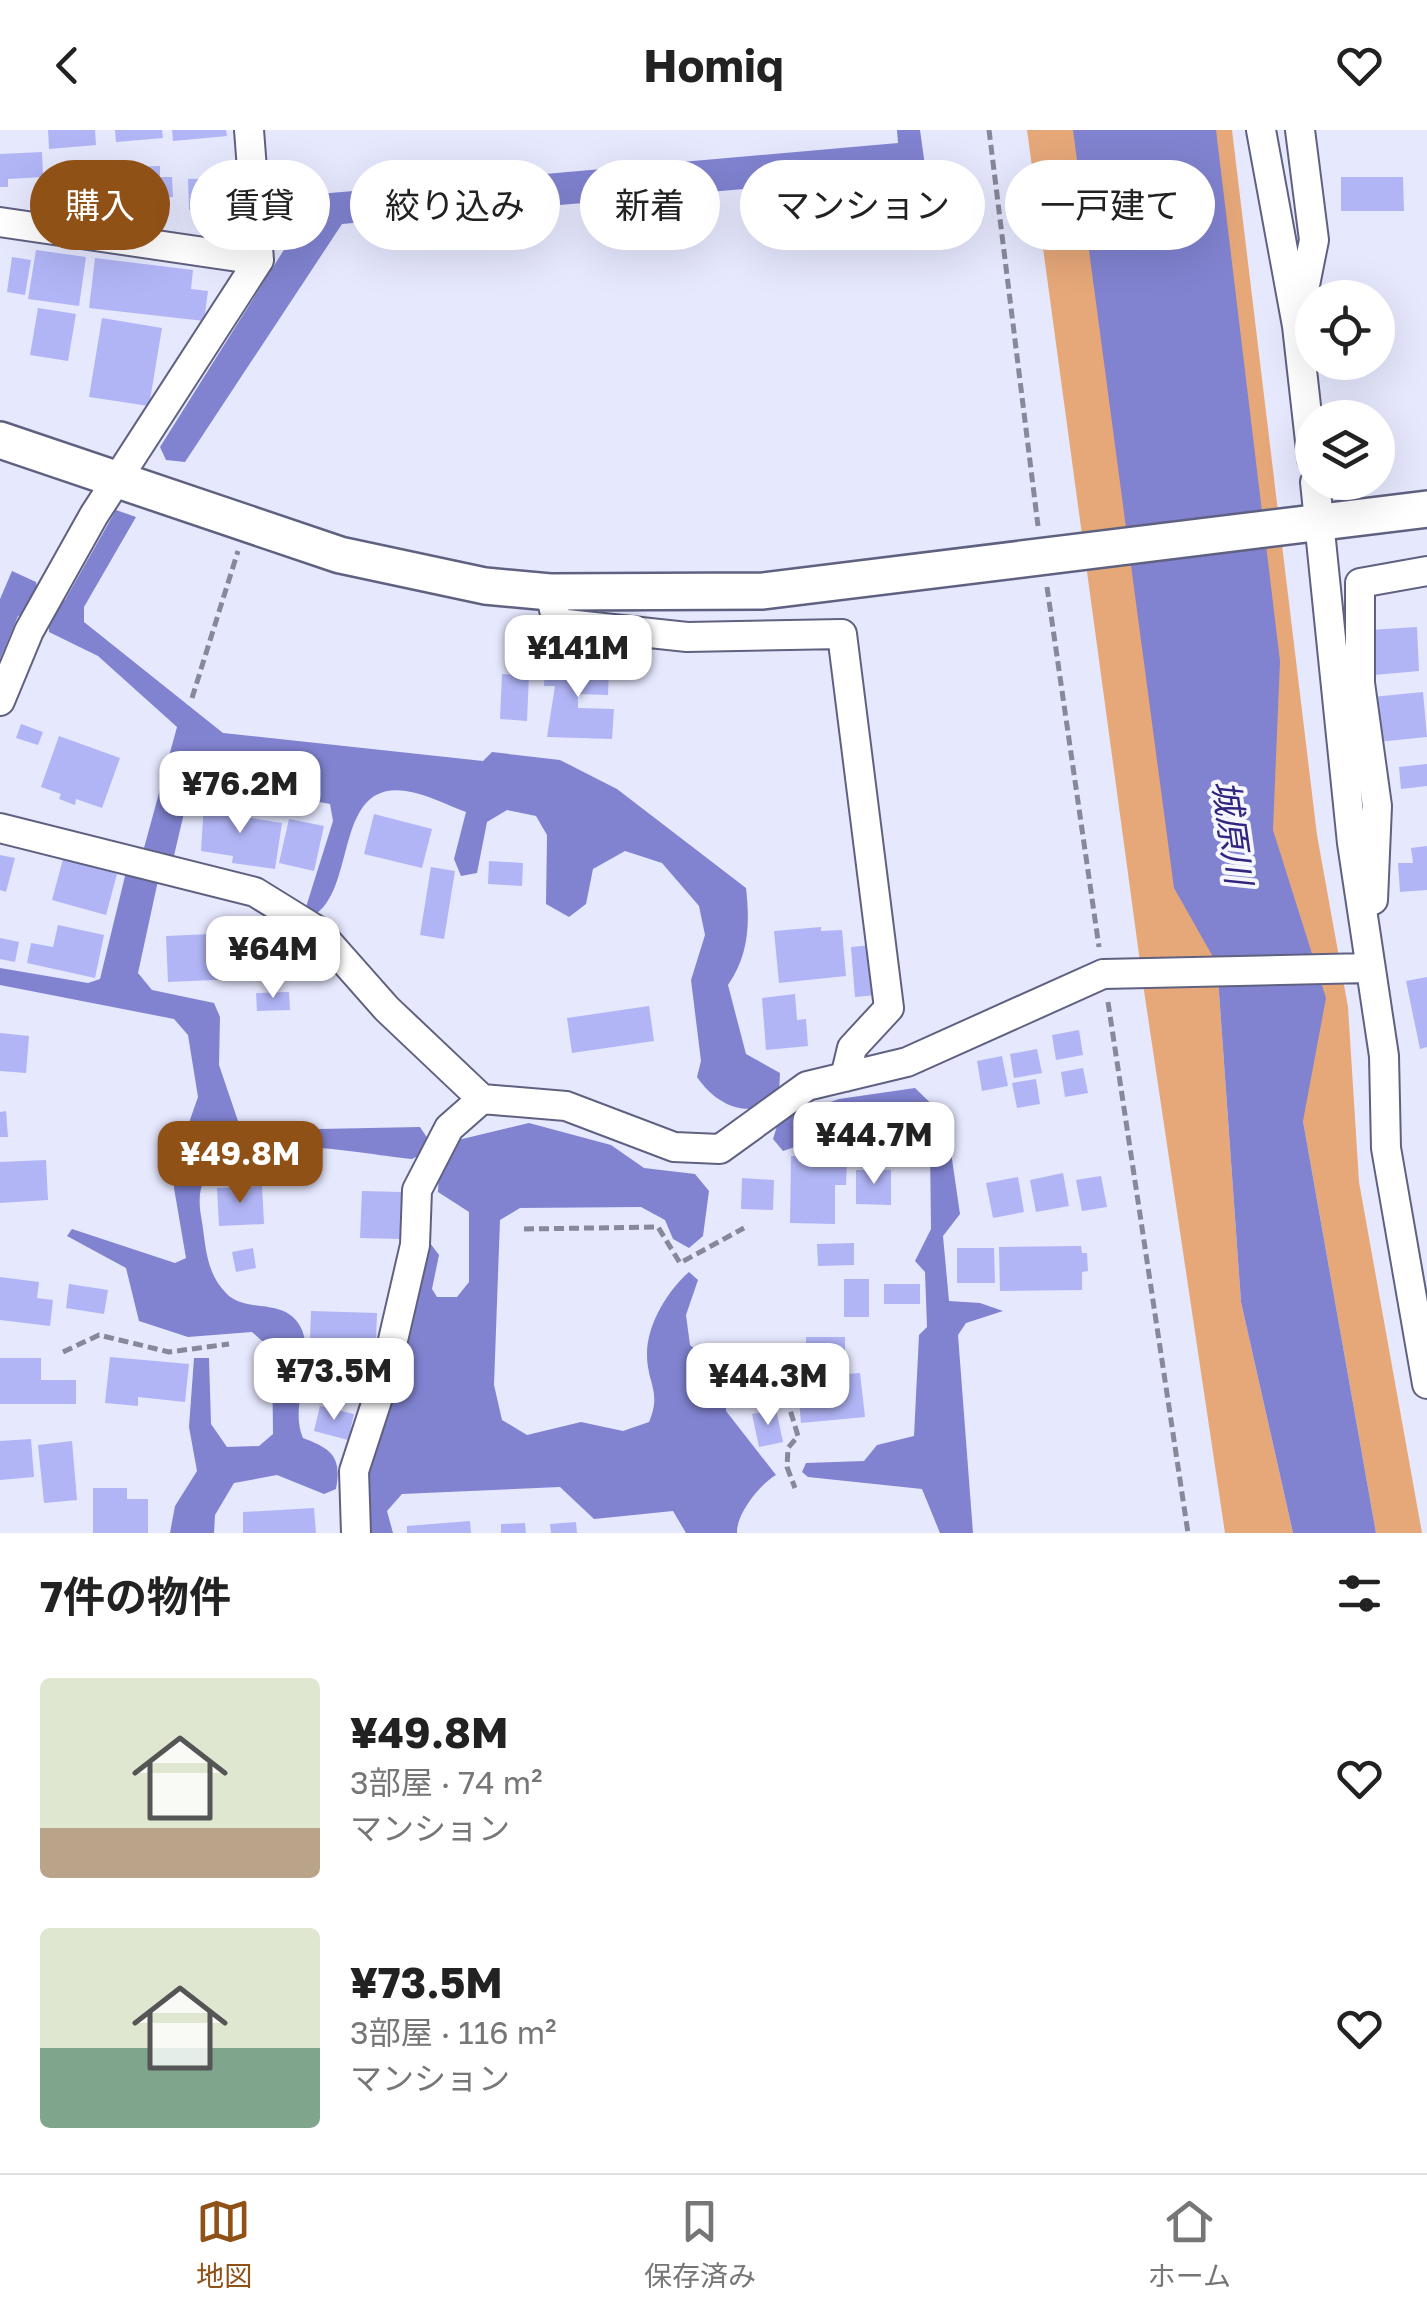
<!DOCTYPE html>
<html lang="ja">
<head>
<meta charset="utf-8">
<style>
	:root { --surface:#fff; --page:#f2f2f2; --text:#222; --muted:#767676; --line:#e0e0e0; --accent:#905117 }
	body { margin:0; font-family:"Golos Text","Noto Sans JP",sans-serif; background:var(--page); color:var(--text); height:100vh; display:flex; flex-direction:column; font-size:38px; white-space:nowrap }
	* { box-sizing:border-box; margin:0 }
	p { font-size:32px; color:var(--muted) }
	.icon { flex:none; width:55px; height:55px; fill:none; stroke:currentColor; stroke-width:2; stroke-linecap:round; stroke-linejoin:round }
	.map { position:relative; height:1403px; overflow:hidden }
	.details { display:flex; flex-direction:column; background:var(--surface); flex:1 }
	.details>* { flex:none }
	.top-card { position:absolute; left:30px; top:30px; width:1368px; height:90px; display:flex; gap:20px }
	.controls { position:absolute; left:1295px; top:150px; display:grid; gap:20px }
	.controls a { display:grid; place-items:center; width:100px; height:100px; border-radius:50%; background:var(--surface); box-shadow:0 10px 40px #0002; font-size:50px }
	.price { position:absolute; translate:-50% -85px; padding:0 22px; border-radius:20px; background:#fff; color:#222; font-size:32px; line-height:65px; filter:drop-shadow(0 2px 5px #0008) }
	.price::after { content:''; position:absolute; left:50%; top:60px; width:30px; height:22px; margin-left:-15px; background:inherit; clip-path:polygon(0 0,100% 0,50% 100%) }
	.price.active { background:var(--accent); color:#fff }
	ul { padding:0; list-style:none }
	li { display:flex; align-items:center; gap:30px; height:250px; padding:0 40px }
	li span { display:grid; place-items:center; flex:none; width:280px; height:200px; border-radius:10px; color:#555 }
	li>.icon { margin-inline-start:auto }
	span .icon { width:120px; height:120px; fill:#fffc; stroke-width:1 }
	li b { font-size:42px }
	h2 { display:flex; justify-content:space-between; align-items:center; height:120px; padding:0 40px; font-size:42px }
	.chip { padding:0 35px; border-radius:45px; background:var(--surface); box-shadow:0 10px 40px #0002; font-size:35px; line-height:90px }
	.chip.active { background:var(--accent); color:#fff }
	header { display:flex; justify-content:space-between; align-items:center; height:130px; padding:0 40px; background:var(--surface); font-size:45px; font-weight:700 }
	.tabs { display:flex; justify-content:space-around; align-items:center; height:140px; border-top:2px solid var(--line); background:var(--surface); font-size:28px; color:var(--muted) }
	.tabs a { display:grid; justify-items:center; gap:5px }
	.tabs .active { color:var(--accent) }
	.map>svg:first-child { display:block }
	.green { fill:#e6a879 }
	.water { fill:#8183d1 }
	.building { fill:#b1b5f6 }
	.lines { fill:none; stroke-linecap:round; stroke-linejoin:round }
	.minor-casing { stroke:#5f6180; stroke-width:32 }
	.tertiary-casing { stroke:#5f6180; stroke-width:40 }
	.path { stroke:#87899a; stroke-width:5; stroke-dasharray:10 5; stroke-linecap:butt }
	.minor { stroke:#fff; stroke-width:28 }
	.tertiary { stroke:#fff; stroke-width:35 }
	.labels { text-anchor:middle; dominant-baseline:central; stroke-width:8; stroke-linejoin:round; paint-order:stroke }
	.water-label { font-size:35px; font-style:italic; fill:#31257f; stroke:#f5f6fe }
</style>
</head>
<body>
<header><svg class="icon" aria-label="back" viewBox="0 0 24 24"><path d="M15 5l-7 7 7 7"/></svg>Homiq<svg class="icon" aria-label="heart" viewBox="0 0 24 24"><path d="M12 20l-8-8c-3-5 5-10 8-4 3-6 11-1 8 4z"/></svg></header>
<div class="map">
<svg width="1427" height="1403" viewBox="0 0 1427 1403">
	<rect width="100%" height="100%" fill="#e6e8fe"/>
	<path class="green" d="M1027 0H1114L1217 834 1241 1172 1293 1403H1225L1143 854Z
		M1188 0H1232L1317 705 1348 877 1359 1052 1422 1403H1376L1247 675Z"/>
	<path class="water" d="M897 0H920L926 43 342 94 185 332 166 330 160 317 319 64 898 13Z
		M1073 0H1216L1280 531 1273 700 1326 868 1303 991 1376 1403H1293L1241 1172 1217 834 1174 758Z
		M116 380 136 387 84 477V492L223 603 483 631 492 622 560 630 617 659 746 758C750 793 749 825 728 855L746 924 780 943 779 965 794 985 839 969 915 958 946 988 960 1084 943 1106 949 1171 980 1173 1003 1181 966 1193 958 1205 973 1403H940L922 1359 808 1347 802 1342 806 1333 864 1331 877 1315 914 1306 919 1205 927 1197 925 1142 915 1131 931 1099 930 1018 905 980 783 1021 773 1009 777 996 761 978C734 983 712 969 697 947L701 931 691 850 705 805 699 776 662 733 625 721 593 739 586 774 569 787 546 774 547 705 536 686 507 680 487 692 477 743 461 746 454 729 466 682C447 675 426 664 406 661 335 650 356 754 317 783L306 777 333 691 330 674 201 650 190 657 173 730 159 746 138 843 152 860 214 873 220 887 219 935 238 991 267 1000 420 997 428 1009 424 1023 412 1029C353 1024 183 983 201 1086 206 1114 205 1142 226 1163 245 1184 284 1167 300 1196 318 1229 288 1274 303 1308 332 1319 342 1327 336 1359L324 1364 277 1345 234 1353 215 1385 214 1403H170L175 1376 197 1341 189 1297 194 1228H209L211 1294 227 1317 259 1316 273 1304 272 1220 252 1202 188 1207 139 1191 126 1138 67 1106 72 1099 175 1133 186 1128 174 1058 177 1027 198 967 188 905 174 889 0 855V838L88 853 100 849 126 742 138 740 177 597 98 526 49 502V488L56 473 65 470Z
		M12 441 36 452 38 462 28 484 18 486 0 529V469Z
		M529 993 611 1015 644 1038 695 1044 709 1061 703 1106 689 1118 673 1109 665 1090 641 1077 520 1078 500 1090 494 1255 502 1290 527 1305 581 1292 623 1301 649 1292C662 1261 647 1254 647 1224 647 1194 668 1160 689 1142L698 1150 686 1185 690 1215 726 1247V1281L776 1345C760 1354 736 1384 737 1403H686L673 1381 594 1389 560 1357 402 1364 387 1381 393 1403H367L362 1352 391 1269 403 1253V1210L423 1121 430 1113 439 1125 432 1159 437 1167H457L469 1152V1082L438 1062 439 1038 458 1010Z"/>
	<path class="building" d="M48 0H95L96 15 49 19Z
		M115 0H162L163 8 116 12Z
		M172 0H226L227 6 173 11Z
		M42 22 43 47 8 49V57H0V24Z
		M111 32 112 64 71 65V83H49L48 43 65 42V34Z
		M160 36V47H172L173 67 140 69V63L127 64 126 37Z
		M1341 47H1403L1404 81H1341Z
		M228 48 229 78 189 80 188 49Z
		M36 120 86 127 79 176 28 169Z
		M12 127 31 130 25 165 7 162Z
		M95 128 193 140 191 159 208 161 204 191 89 178Z
		M38 178 76 184 68 231 30 225Z
		M102 188 162 198 149 276 89 267Z
		M1417 497 1419 541 1374 545 1369 500Z
		M545 530 593 532V538L609 539 608 565 578 564V578L614 579 612 609 547 607 555 556H544Z
		M502 544 529 545 527 591 500 589Z
		M1423 562 1427 607 1377 612 1372 567Z
		M21 594 43 602 38 615 16 608Z
		M59 606 120 628 102 678 76 669 75 675 59 669 61 664 41 657Z
		M1427 634V656L1401 659 1399 637Z
		M204 672 239 677 238 686 282 693 275 739 232 733 233 726 201 721Z
		M374 684 432 699 422 738 364 724Z
		M289 689 324 696 314 741 279 733Z
		M1427 716V760L1400 762 1398 733H1413L1411 718Z
		M0 725 15 728 6 762 0 760Z
		M63 729 117 744 106 785 52 770Z
		M489 731 523 733 522 756 488 754Z
		M431 737 455 741 444 809 420 805Z
		M58 795 104 805 95 848 27 833 31 813 53 817Z
		M821 797V801L842 800 846 846 779 853 774 801Z
		M234 803 236 849 168 852 166 806Z
		M295 804 298 833 249 844 245 809Z
		M0 808 19 812 15 832 0 829Z
		M872 815 876 865 855 867 851 817Z
		M1427 847V917L1420 919 1406 851Z
		M289 862 290 880 257 881 256 863Z
		M795 864 797 890 806 889 808 916 766 920 762 868Z
		M649 876 654 911 572 923 567 888Z
		M1079 900 1083 925 1056 930 1052 905Z
		M0 903 29 906 26 943 0 941Z
		M1037 919 1042 943 1014 948 1010 924Z
		M1002 926 1008 956 982 961 977 931Z
		M1083 938 1088 963 1065 967 1061 942Z
		M1036 949 1040 974 1017 978 1012 953Z
		M6 981 8 1007H0V982Z
		M791 1026 847 1027 846 1055H835V1094L790 1093Z
		M46 1030 48 1070 0 1073V1032Z
		M856 1040H891V1075L856 1074Z
		M1063 1043 1069 1076 1036 1082 1030 1050Z
		M1101 1046 1107 1077 1082 1081 1076 1050Z
		M1018 1047 1024 1082 993 1088 986 1053Z
		M742 1048 774 1050 773 1080 741 1079Z
		M262 1056 264 1094 219 1096 217 1058Z
		M362 1061 402 1062 400 1109 360 1108Z
		M854 1113V1135L818 1136 817 1114Z
		M1081 1116 1082 1123H1087L1088 1141 1082 1142V1160L1000 1161 999 1117Z
		M253 1118 256 1138 236 1142 232 1122Z
		M957 1118H994L995 1153H957Z
		M0 1147 39 1152 37 1168 53 1170 50 1196 0 1190Z
		M844 1149H869V1187H844Z
		M69 1154 108 1160 104 1184 66 1178Z
		M884 1154H920V1174H884Z
		M311 1181 377 1183 375 1241 309 1238Z
		M806 1207H845V1229H806Z
		M110 1227 189 1234 185 1272 138 1267V1276L105 1273Z
		M0 1228H41V1250H76V1274H0Z
		M860 1243 865 1287 801 1293 797 1248Z
		M320 1276 354 1284 348 1310 314 1301Z
		M776 1279 783 1312 759 1317 752 1284Z
		M31 1309 34 1347 0 1350V1311Z
		M72 1311 77 1370 44 1373 38 1315Z
		M93 1358H127V1369H148V1403H93Z
		M314 1378 316 1403H243V1382Z
		M470 1391 471 1403H407V1396Z
		M576 1392 577 1403H551L550 1394Z
		M525 1393 526 1403H501V1394Z"/>
	<g class="lines">
		<g class="minor-casing">
			<path id="minor" d="M1261 0 1297 196 1312 329
				M0 92 259 130
				M1299 185 1314 110 1300 0
				M1315 352 1352 713 1384 926 1386 1018 1427 1254
				M550 462 557 493 687 507 842 504 889 878 852 918 845 947
				M0 571 29 501 94 385 259 130 249 0
				M0 698 255 762 318 801 387 879 482 969
				M1373 770 1377 676 1360 553V453L1427 441
				M356 1403 354 1341 384 1249 415 1115 417 1060 449 998 482 969 566 976 674 1017 720 1019 807 956 907 932 1103 844 1368 838"/>
		</g>
		<g class="tertiary-casing">
			<path id="tertiary" d="M0 310 340 425 485 456 550 462 763 461 1427 379"/>
		</g>
		<path class="path" d="M989 0 1038 396
			M1047 457 1099 817
			M192 568 238 421
			M1108 872 1188 1403
			M524 1099 658 1097 680 1133 744 1098
			M63 1222 99 1205 169 1222 229 1214
			M782 1253 798 1306 788 1318 787 1337 795 1358"/>
		<use href="#minor" class="minor"/>
		<use href="#tertiary" class="tertiary"/>
	</g>
	<g class="labels">
		<g class="water-label">
			<text transform="translate(1233 702) rotate(82)">城原川</text>
		</g>
	</g>
</svg>
<div class="controls">
<a><svg class="icon" aria-label="locate" viewBox="0 0 24 24"><circle cx="12" cy="12" r="6"/><path d="M12 2v4M12 18v4M2 12h4M18 12h4"/></svg></a>
<a><svg class="icon" aria-label="layers" viewBox="0 0 24 24"><path d="M12 4l9 5-9 5-9-5zM3 14l9 5 9-5"/></svg></a>
</div>
<b class="price" style="left:578px;top:570px">¥141M</b>
<b class="price" style="left:240px;top:706px">¥76.2M</b>
<b class="price" style="left:273px;top:871px">¥64M</b>
<b class="price" style="left:874px;top:1057px">¥44.7M</b>
<b class="price active" style="left:240px;top:1076px">¥49.8M</b>
<b class="price" style="left:334px;top:1293px">¥73.5M</b>
<b class="price" style="left:768px;top:1298px">¥44.3M</b>
<div class="top-card">
<a class="chip active">購入</a>
<a class="chip">賃貸</a>
<a class="chip">絞り込み</a>
<a class="chip">新着</a>
<a class="chip">マンション</a>
<a class="chip">一戸建て</a>
</div>
</div>
<section class="details">
<h2>7件の物件<svg class="icon" aria-label="filters" viewBox="0 0 24 24"><path d="M4 7h16M4 17h16"/><circle cx="9" cy="7" r="2"/><circle cx="15" cy="17" r="2"/></svg></h2>
<ul>
<li><span style="background:linear-gradient(#dfe7d0 75%,#b9a48a 0)"><svg class="icon" aria-label="home" viewBox="0 0 24 24"><path d="M3 11l9-7 9 7M6 9v11h12V9"/></svg></span><div><b>¥49.8M</b><p>3部屋 · 74 m²</p><p>マンション</p></div><svg class="icon" aria-label="heart" viewBox="0 0 24 24"><path d="M12 20l-8-8c-3-5 5-10 8-4 3-6 11-1 8 4z"/></svg></li>
<li><span style="background:linear-gradient(#dfe7d0 60%,#7fa58c 0)"><svg class="icon" aria-label="home" viewBox="0 0 24 24"><path d="M3 11l9-7 9 7M6 9v11h12V9"/></svg></span><div><b>¥73.5M</b><p>3部屋 · 116 m²</p><p>マンション</p></div><svg class="icon" aria-label="heart" viewBox="0 0 24 24"><path d="M12 20l-8-8c-3-5 5-10 8-4 3-6 11-1 8 4z"/></svg></li>
</ul>
</section>
<nav class="tabs">
<a class="active"><svg class="icon" aria-label="map" viewBox="0 0 24 24"><path d="M3 6l6-2 6 2 6-2v14l-6 2-6-2-6 2zM9 4v14M15 6v14"/></svg>地図</a>
<a><svg class="icon" aria-label="saved" viewBox="0 0 24 24"><path d="M7 4h10v16l-5-4-5 4z"/></svg>保存済み</a>
<a><svg class="icon" aria-label="home" viewBox="0 0 24 24"><path d="M3 11l9-7 9 7M6 9v11h12V9"/></svg>ホーム</a>
</nav>
</body>
</html>
